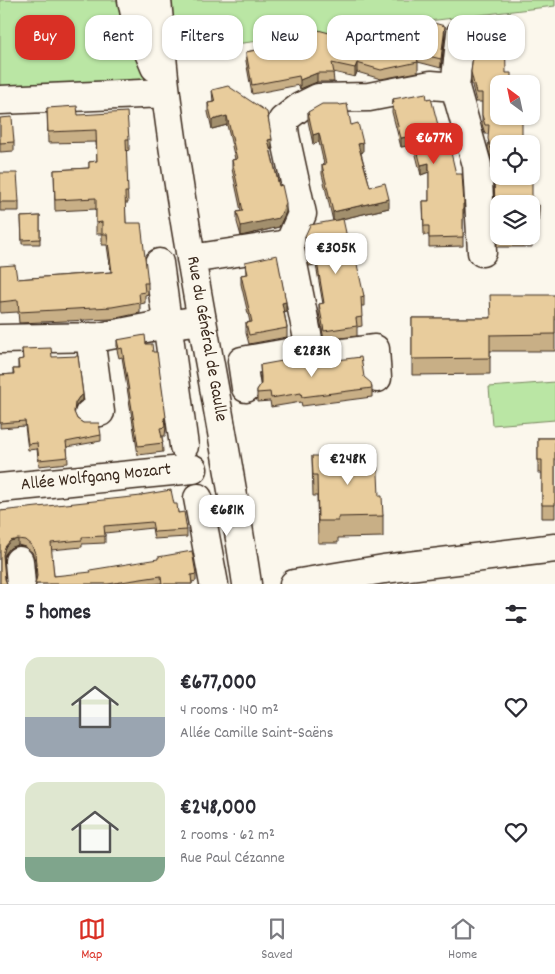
<!DOCTYPE html>
<html lang="en">
<head>
<meta charset="utf-8">
<style>
	:root { --surface:#fff; --page:#f2f2f3; --text:#2b2b33; --muted:#7c7c81; --line:#e1e1e2; --accent:#d93025 }
	body { margin:0; font-family:Dekko,sans-serif; background:var(--page); color:var(--text); height:100vh; display:flex; flex-direction:column; font-size:19px; white-space:nowrap }
	* { box-sizing:border-box; margin:0 }
	p { font-size:16px; color:var(--muted) }
	.icon { flex:none; width:28px; height:28px; fill:none; stroke:currentColor; stroke-width:2; stroke-linecap:round; stroke-linejoin:round }
	.map { position:relative; height:584px; overflow:hidden }
	.side { display:flex; flex-direction:column; background:var(--surface); flex:1 }
	.side>* { flex:none }
	.banner { position:absolute; left:15px; top:15px; width:525px; height:45px; display:flex; gap:10px }
	.needle { width:32px; rotate:327deg }
	.controls { position:absolute; left:490px; top:75px; display:grid; gap:10px }
	.controls a { display:grid; place-items:center; width:50px; height:50px; border-radius:10px; background:var(--surface); box-shadow:0 1px 4px #0004; font-size:25px }
	.price { position:absolute; translate:-50% -42px; padding:0 11px; border-radius:10px; background:#fff; color:#222; font-size:16px; line-height:32px; filter:drop-shadow(0 1px 2px #0008) }
	.price::after { content:''; position:absolute; left:50%; top:30px; width:15px; height:11px; margin-left:-8px; background:inherit; clip-path:polygon(0 0,100% 0,50% 100%) }
	.price.active { background:var(--accent); color:#fff }
	ul { padding:0; list-style:none }
	li { display:flex; align-items:center; gap:15px; height:125px; padding:0 25px }
	li span { display:grid; place-items:center; flex:none; width:140px; height:100px; border-radius:15px; color:#555 }
	li>.icon { margin-inline-start:auto }
	span .icon { width:60px; height:60px; fill:#fffc; stroke-width:1 }
	li b { font-size:21px }
	h2 { display:flex; justify-content:space-between; align-items:center; height:60px; padding:0 25px; font-size:21px }
	.pill { padding:0 18px; border-radius:15px; background:var(--surface); box-shadow:0 1px 4px #0004; font-size:18px; line-height:45px }
	.pill.active { background:var(--accent); color:#fff }
	.menu { display:flex; justify-content:space-around; align-items:center; height:70px; border-top:1px solid var(--line); background:var(--surface); font-size:14px; color:var(--muted) }
	.menu a { display:grid; justify-items:center; gap:2px }
	.menu .active { color:var(--accent) }
	.map>svg:first-child { display:block }
	.green { fill:#bae6a4; stroke:#7a8861 }
	.lines { fill:none; stroke-linecap:round; stroke-linejoin:round }
	.minor-casing { stroke:#3b2a1e; stroke-width:31 }
	.minor { stroke:#fbf7ec; stroke-width:28 }
	.wall { fill:#c8af86; stroke:#3b2a1e }
	.shaded-wall { fill:#a28f6d; stroke:#3b2a1e }
	.building { fill:#e8cc9c; stroke:#3b2a1e; fill-rule:evenodd }
	.labels { text-anchor:middle; dominant-baseline:central; stroke-width:4; stroke-linejoin:round; paint-order:stroke }
	.street-label { font-size:18px; fill:#3b2a1e; stroke:#fbf7ec }
</style>
</head>
<body>
<div class="map">
<svg width="555" height="584" viewBox="0 0 555 584">
	<rect width="100%" height="100%" fill="#fbf7ec"/>
	<filter id="ink" filterUnits="userSpaceOnUse"><feTurbulence type="fractalNoise" baseFrequency=".02" numOctaves="2"/><feDisplacementMap in="SourceGraphic" scale="10" xChannelSelector="R" yChannelSelector="G"/><feConvolveMatrix kernelMatrix="1 2 1 2 8 2 1 2 1" color-interpolation-filters="sRGB"/></filter>
	<g filter="url(#ink)">
		<path class="green" d="M0 0H555V6L150 54 162 85 0 92Z
			M555 382V420L492 425 489 387Z"/>
		<g class="lines">
			<g class="minor-casing">
				<path id="minor" d="M132 0 137 24 155 67
					M157 0C160 31 162 63 166 94 187 259 223 420 247 584
					M455 87 461 33
					M0 100 165 93
					M289 244 302 214 285 136 283 120 300 107 318 98 369 97 431 85 455 87 477 165 482 252
					M191 259 289 244 310 349
					M159 263 184 446
					M0 339 100 337 151 327 202 320
					M246 388 242 361 310 349 311 357 375 349 377 378
					M89 414 100 412 90 337
					M0 488 193 469
					M198 498 214 584
					M19 561 21 584
					M294 584 384 569 555 548"/>
			</g>
			<use href="#minor" class="minor"/>
		</g>
		<path class="wall" d="M413 29 445 35 441 68 418 62V72L381 79 357 72 355 77 333 72 334 82H317L300 89 299 85 252 94 246 61V52L276 46V39L296 38V35L348 38 360 35 399 33Z
			M476 30 499 144 532 205H539L538 236H532V247H497V214H495L493 164 488 148 489 134H485L482 124V102H476L471 81V72Z
			M212 90 272 148H270L286 212 279 227 241 236 237 222V212L241 211 232 169V160L235 159 227 125 212 129 208 112V103L213 102Z
			M393 99H427L456 174 464 204V213H463V246L429 247V235H424L423 201H429V172L421 175 414 147 408 149 407 146 401 147 392 112Z
			M47 108 78 115 129 139V150L126 151 128 203H125L126 223 148 283V294L145 295V303L140 304V313L112 319 19 323 18 312 0 313V266L17 279 111 272 107 245H102V234H96V209L55 211 54 170 89 168V162L97 161 96 142 48 143Z
			M308 112 351 125 363 152 361 153 370 187 389 208 333 221 322 174V165L324 164 319 142 313 144 308 121Z
			M0 118 14 142V151L0 152Z
			M0 173 19 202V211H0Z
			M40 216V244H22L21 217Z
			M305 236 352 261 364 296V306H361L362 326 357 327V336L324 340 319 313V304H323L316 265 309 266 305 245Z
			M245 262 286 311H284L287 328V337L249 344 246 333V323L250 322 241 284V275L246 274Z
			M555 295V351H490V374L412 375V318H490Z
			M117 340 146 344 153 352 166 426 165 436H162L163 452 138 455 122 357 119 358 117 350Z
			M22 349 52 357 83 400 79 402 75 408 74 413 77 419 101 435V441L67 447 68 463 39 466 37 449 28 450 25 426 0 428V375L13 374V369H18V360L23 359Z
			M304 362 364 377 372 388V397L302 406 301 402 271 407 270 401 257 402V390L261 384V382L260 365Z
			M538 438H555V518H542V473H538Z
			M312 456 379 496 383 516V537L338 538V543H318L317 496H313Z
			M174 504 187 530V537L154 539 152 528 105 533V543L82 544V547L51 550 54 576 196 574V581L192 582V584H161V583L153 584H35L36 578 35 560 32 552 25 547 18 545 10 548 5 554 0 584V511Z"/>
		<path class="shaded-wall" d="M445 26V35L441 68V59Z
			M357 63V72L355 77V68Z
			M317 73V82L300 89V80Z
			M227 116V125L212 129V120Z
			M319 133V142L313 144V135Z
			M407 137V146L401 147V138Z
			M414 138V147L408 149V140Z
			M272 139V148L268 149V140Z
			M363 143V152L358 153V144Z
			M429 163V172L421 175V165Z
			M389 199V208L333 221V212Z
			M286 203V212L279 227 241 236V226Z
			M286 302V311L282 312V303Z
			M83 395V400L79 402 75 408 74 417 75 403 79 397Z
			M18 539V545L10 548 5 554 3 562V555L5 547 10 541Z"/>
		<path class="building" d="M430 22 445 26 441 59 416 53 418 62 381 70 357 63 355 68 332 63 334 73H317L300 80 299 76 252 85 246 52 277 46 276 39 297 38 296 35 318 30 348 38 350 32 360 35 362 29 378 34 380 27 399 33 401 26 413 29 414 24 429 27Z
			M505 29 506 73H511V84H499V116H522V138H529V144H499V176H531V169H532V205H539L538 227H532V238H497V205H495L493 155 488 139 489 125H485L482 115V93H476L471 72 476 30ZM499 204H531V236H499Z
			M228 86 267 112 272 139 268 140 279 186 282 185 286 203 279 218 241 226 237 212 243 211 232 160 237 159 227 116 212 120 208 103 215 102 212 90Z
			M426 93 427 99 431 98 439 129 445 127 456 174H462L464 204H463V237L429 238V226H424L423 201H429V163L421 165 414 138 408 140 407 137 401 138 392 103H394L393 99Z
			M322 104H339L340 105 347 104 351 125 358 123 363 143 358 144 370 187 385 183 389 199 333 212 322 165 326 164 319 133 313 135 308 112Z
			M77 106 78 115 127 112 129 139H126L128 192H125L126 223H141L148 283H144L145 292 139 293 140 302 112 307 19 312 18 300 0 302V266L15 265 17 279 112 272 107 234H102V222L96 223V198L55 200 54 170 89 168V162L97 161 96 130 48 132 47 108Z
			M12 117 14 142 0 143V118Z
			M0 173H17L19 202H0Z
			M40 216V239L22 240 21 217Z
			M343 219 352 261 356 260 364 296 361 297 362 317 356 318 357 326 324 331 319 304 324 303 316 256 309 257 305 236 310 225Z
			M277 255 286 302 282 303 287 328 249 335 246 323 252 322 241 275 248 274 245 262Z
			M490 295H555V334L490 335V358L412 359V318H491Z
			M145 335 146 344H152L153 352H157L166 417 164 418 165 427 160 428 163 443 138 446 122 348 119 349 117 340Z
			M51 348 52 357 78 356 83 395 79 397 75 403 74 412 77 419 83 423H99L101 435 66 442 68 457 39 460 37 443 28 444 25 421 0 423V375L14 374 13 369H19L18 360 23 359 22 349Z
			M361 357 364 377 371 383 372 388 302 397 301 393 271 398 270 392 257 393V390L261 384V377L260 365 299 358 304 362 313 363Z
			M538 438H555V505H542V460H538Z
			M357 451H377L379 496H382L383 516 338 517V521H318L317 475H313L312 456H357Z
			M171 490 174 504H177L178 513 184 512 187 530 154 532 152 522 104 526 105 536 82 537V540L51 543 54 576 91 572 90 570 158 559V557L192 551 196 574 191 575 192 584H162L161 576 108 584H35L37 576 35 553 32 546 25 540 18 539 10 541 5 547 3 555 5 579 7 584H0V511L141 496V495Z"/>
	</g>
	<g class="labels">
		<g class="street-label">
			<text transform="translate(206 339) rotate(80)">Rue du Général de Gaulle</text>
			<text transform="translate(96 478) rotate(-6)">Allée Wolfgang Mozart</text>
		</g>
	</g>
</svg>
<div class="controls">
<a><svg class="needle" viewBox="-14 -14 28 28"><path d="M0-13l5 13h-10z" fill="#e53935"/><path d="M0 13l5-13h-10z" fill="#7c7c81"/></svg></a>
<a><svg class="icon" aria-label="locate" viewBox="0 0 24 24"><circle cx="12" cy="12" r="6"/><path d="M12 2v4M12 18v4M2 12h4M18 12h4"/></svg></a>
<a><svg class="icon" aria-label="layers" viewBox="0 0 24 24"><path d="M12 4l9 5-9 5-9-5zM3 14l9 5 9-5"/></svg></a>
</div>
<b class="price active" style="left:434px;top:165px">€677K</b>
<b class="price" style="left:336px;top:275px">€305K</b>
<b class="price" style="left:312px;top:378px">€283K</b>
<b class="price" style="left:348px;top:486px">€248K</b>
<b class="price" style="left:227px;top:537px">€681K</b>
<div class="banner">
<a class="pill active">Buy</a>
<a class="pill">Rent</a>
<a class="pill">Filters</a>
<a class="pill">New</a>
<a class="pill">Apartment</a>
<a class="pill">House</a>
</div>
</div>
<section class="side">
<h2>5 homes<svg class="icon" aria-label="filters" viewBox="0 0 24 24"><path d="M4 7h16M4 17h16"/><circle cx="9" cy="7" r="2"/><circle cx="15" cy="17" r="2"/></svg></h2>
<ul>
<li><span style="background:linear-gradient(#dfe7d0 60%,#9aa5b1 0)"><svg class="icon" aria-label="home" viewBox="0 0 24 24"><path d="M3 11l9-7 9 7M6 9v11h12V9"/></svg></span><div><b>€677,000</b><p>4 rooms · 140 m²</p><p>Allée Camille Saint-Saëns</p></div><svg class="icon" aria-label="heart" viewBox="0 0 24 24"><path d="M12 20l-8-8c-3-5 5-10 8-4 3-6 11-1 8 4z"/></svg></li>
<li><span style="background:linear-gradient(#dfe7d0 75%,#7fa58c 0)"><svg class="icon" aria-label="home" viewBox="0 0 24 24"><path d="M3 11l9-7 9 7M6 9v11h12V9"/></svg></span><div><b>€248,000</b><p>2 rooms · 62 m²</p><p>Rue Paul Cézanne</p></div><svg class="icon" aria-label="heart" viewBox="0 0 24 24"><path d="M12 20l-8-8c-3-5 5-10 8-4 3-6 11-1 8 4z"/></svg></li>
</ul>
</section>
<nav class="menu">
<a class="active"><svg class="icon" aria-label="map" viewBox="0 0 24 24"><path d="M3 6l6-2 6 2 6-2v14l-6 2-6-2-6 2zM9 4v14M15 6v14"/></svg>Map</a>
<a><svg class="icon" aria-label="saved" viewBox="0 0 24 24"><path d="M7 4h10v16l-5-4-5 4z"/></svg>Saved</a>
<a><svg class="icon" aria-label="home" viewBox="0 0 24 24"><path d="M3 11l9-7 9 7M6 9v11h12V9"/></svg>Home</a>
</nav>
</body>
</html>
